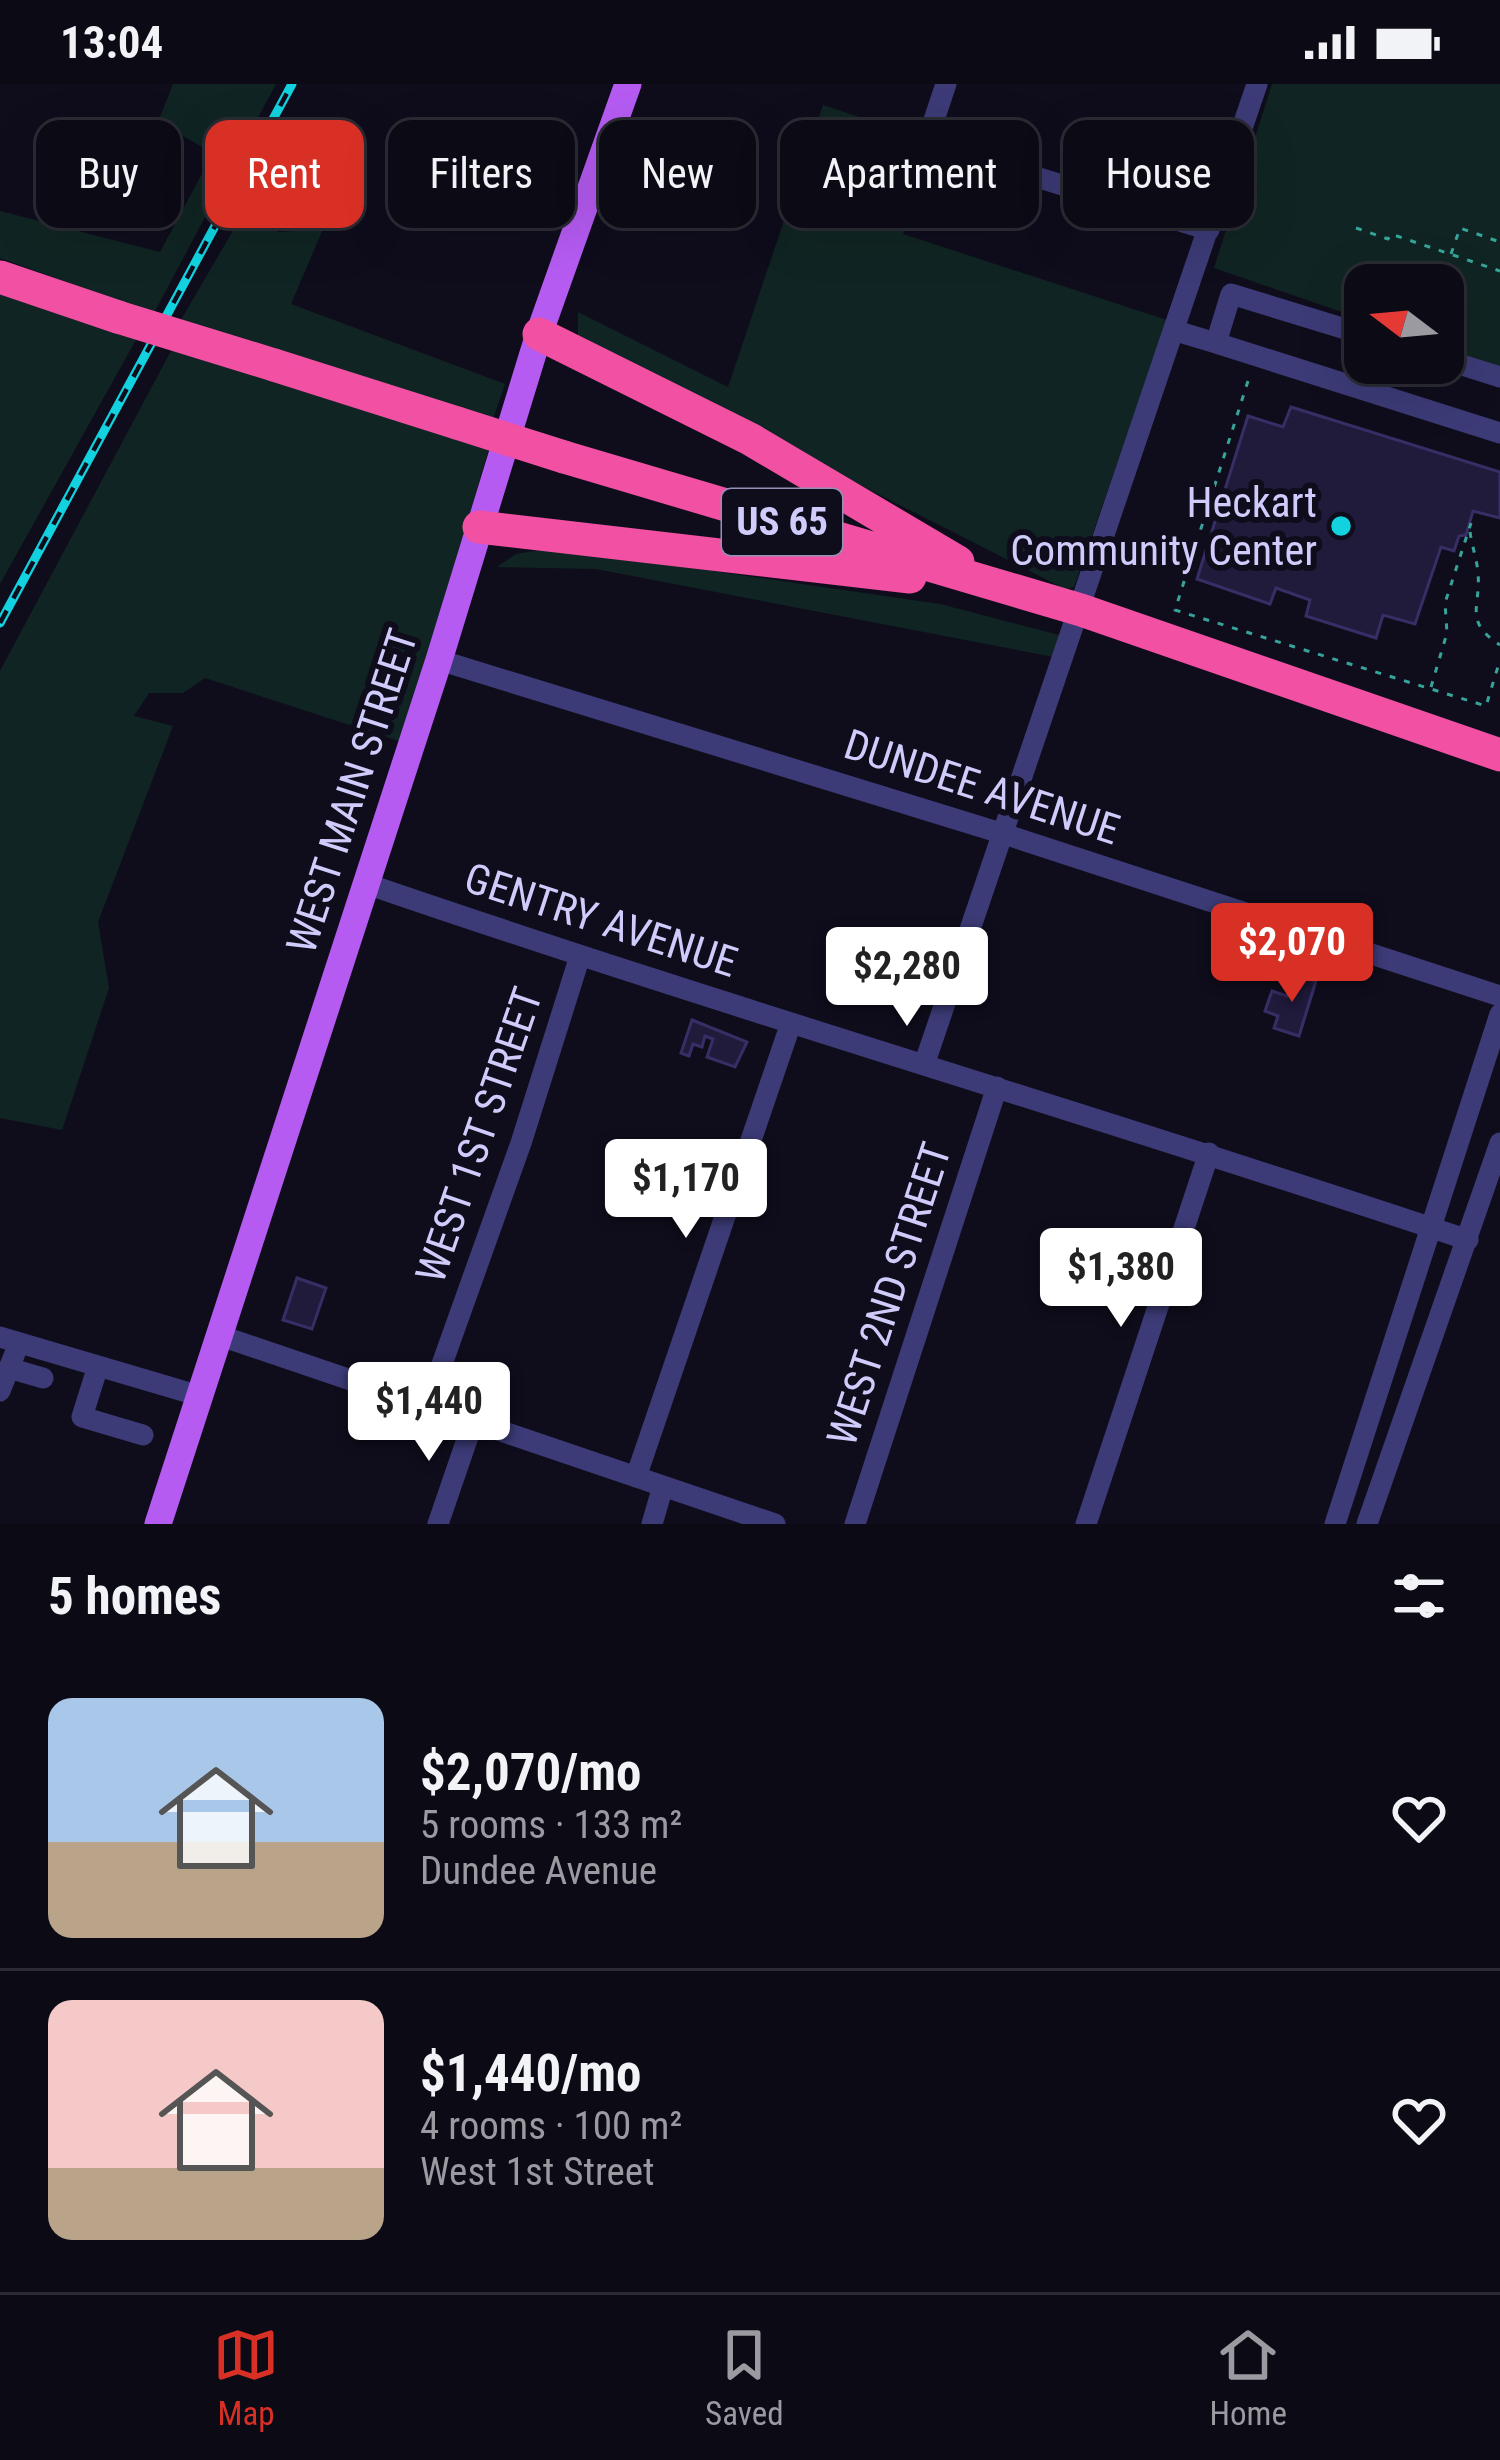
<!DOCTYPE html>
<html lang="en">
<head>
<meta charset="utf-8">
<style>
	:root { --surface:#0b0a15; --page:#14131e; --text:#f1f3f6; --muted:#9a9aa0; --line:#2b2b34; --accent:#d93025 }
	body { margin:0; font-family:"Roboto Condensed",sans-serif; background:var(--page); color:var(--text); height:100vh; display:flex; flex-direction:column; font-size:45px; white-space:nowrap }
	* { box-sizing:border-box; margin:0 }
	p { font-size:39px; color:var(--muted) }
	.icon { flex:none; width:66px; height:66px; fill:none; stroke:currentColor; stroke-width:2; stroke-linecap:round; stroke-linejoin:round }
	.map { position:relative; height:1440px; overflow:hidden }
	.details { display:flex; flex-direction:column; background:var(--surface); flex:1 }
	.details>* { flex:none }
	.hud { position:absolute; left:36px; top:36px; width:1428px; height:108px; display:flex; gap:24px }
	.needle { width:78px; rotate:286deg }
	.buttons { position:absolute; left:1344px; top:180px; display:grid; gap:24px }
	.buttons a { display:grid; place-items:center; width:120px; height:120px; border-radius:24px; background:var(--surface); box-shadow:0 12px 48px #0002,0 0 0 3px var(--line); font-size:60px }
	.price { position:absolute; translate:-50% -102px; padding:0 27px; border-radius:12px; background:#fff; color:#222; font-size:39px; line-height:78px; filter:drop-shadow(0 3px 6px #0008) }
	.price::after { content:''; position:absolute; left:50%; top:72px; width:36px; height:27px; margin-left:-18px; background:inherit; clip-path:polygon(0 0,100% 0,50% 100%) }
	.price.selected { background:var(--accent); color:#fff }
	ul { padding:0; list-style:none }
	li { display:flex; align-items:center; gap:36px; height:300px; padding:0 48px }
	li+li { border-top:3px solid var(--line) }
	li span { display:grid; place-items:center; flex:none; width:336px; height:240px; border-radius:24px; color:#555 }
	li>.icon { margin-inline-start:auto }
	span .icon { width:144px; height:144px; fill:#fffc; stroke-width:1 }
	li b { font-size:51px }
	h2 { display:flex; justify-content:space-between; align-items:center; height:144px; padding:0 48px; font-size:51px }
	.tag { padding:0 42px; border-radius:24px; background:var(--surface); box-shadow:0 12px 48px #0002,0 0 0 3px var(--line); font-size:42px; line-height:108px }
	.tag.selected { background:var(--accent); color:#fff }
	.status { display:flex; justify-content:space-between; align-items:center; height:84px; padding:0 60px; background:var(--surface); direction:ltr }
	.status svg { height:33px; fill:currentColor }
	.tab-bar { display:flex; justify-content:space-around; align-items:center; height:168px; border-top:3px solid var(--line); background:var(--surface); font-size:33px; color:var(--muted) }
	.tab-bar a { display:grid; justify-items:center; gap:6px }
	.tab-bar .selected { color:var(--accent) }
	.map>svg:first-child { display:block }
	.green { fill:#102523 }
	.building { fill:#201a3b; stroke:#372e65; stroke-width:3 }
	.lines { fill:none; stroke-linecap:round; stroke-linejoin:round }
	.path { stroke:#36a49a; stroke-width:3; stroke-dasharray:6 9; stroke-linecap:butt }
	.minor { stroke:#3c3b77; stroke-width:21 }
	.major { stroke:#b55bf2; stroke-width:27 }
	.highway { stroke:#f150a3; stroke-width:33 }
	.rail-casing { stroke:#12d2e0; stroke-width:9 }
	.rail { stroke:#0f0d1c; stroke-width:4.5; stroke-dasharray:14; stroke-linecap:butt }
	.highway-bridge { stroke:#f150a3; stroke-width:33 }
	.poi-dot { fill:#12d2e0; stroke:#0f0d1c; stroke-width:4.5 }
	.labels { text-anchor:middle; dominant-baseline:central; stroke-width:12; stroke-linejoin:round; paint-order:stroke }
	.shield { fill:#0f0d1c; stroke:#9592b8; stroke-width:3 }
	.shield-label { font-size:39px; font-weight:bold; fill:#cfcbfb }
	.poi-label { font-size:42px; fill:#cfcbfb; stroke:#0f0d1c; text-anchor:end }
	.street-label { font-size:42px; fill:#cfcbfb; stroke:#0f0d1c }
</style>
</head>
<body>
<div class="status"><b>13:04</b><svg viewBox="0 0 49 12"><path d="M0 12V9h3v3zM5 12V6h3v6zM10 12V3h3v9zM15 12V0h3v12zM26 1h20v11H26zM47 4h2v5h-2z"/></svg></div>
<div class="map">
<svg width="1500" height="1440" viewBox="0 0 1500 1440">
	<rect width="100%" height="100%" fill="#0f0d1c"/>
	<path class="green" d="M173 0H276L154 229 0 174V127L160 168 213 69 158 38Z
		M1272 0H1500V283L1443 263V201H1365V236L1214 184Z
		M823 21 935 58 903 150 1167 236 1074 503 1065 505 593 265 578 252V228L728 303Z
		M242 131 279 148 323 145 291 220 505 300 493 335 181 236Z
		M0 208 137 254 0 500Z
		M172 265 489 364 402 658 205 594 183 609H149L134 632 173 642 98 838 109 904 62 1046 0 1034V587Z
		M553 464 940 520 1059 551 1062 561 1059 574 596 485 497 483 516 470Z"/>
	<path class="building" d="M698 51 754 69 742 108 685 90Z
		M1291 323 1500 388V434L1473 427 1466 451 1459 452 1454 467 1441 463 1415 540 1383 531 1376 554 1306 532 1310 516 1276 504 1270 520 1197 495 1248 332 1283 343Z
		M1294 890 1316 897 1299 952 1274 944 1278 932 1265 927 1272 907 1287 912Z
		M692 936 747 958 735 983 707 973 713 955 705 952 702 963 693 960 689 972 681 969Z
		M297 1194 326 1204 312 1245 283 1236Z"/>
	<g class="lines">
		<path class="path" d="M1356 144 1388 155 1391 150 1500 187
			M1451 170 1460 144 1500 158
			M1248 297 1175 526 1486 622 1500 576
			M1470 448C1472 462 1477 476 1478 489 1481 523 1463 537 1500 561
			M1431 603 1447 549 1445 519 1471 439"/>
		<path class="minor" d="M946 0 931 45 938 63 1209 146
			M1176 247 1216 259 1231 210 1365 251
			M1216 259 1500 349
			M1443 275 1500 293
			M439 576 1004 750 1500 912
			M367 800C731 925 1102 1033 1468 1156
			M924 981 1257 0
			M221 1252 775 1440
			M0 1253 200 1312
			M98 1282 82 1333 143 1351
			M12 1285 43 1294
			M0 1307 19 1259
			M427 1322 521 1059 580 872
			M636 1393 791 939
			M438 1440 473 1338
			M652 1440 663 1402
			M855 1440 997 1003
			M1086 1440 1209 1069
			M1335 1440 1500 930
			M1367 1440 1500 1059"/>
		<path class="major" d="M158 1440 439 576 539 250 628 0"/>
		<path class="highway" d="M0 193 118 233
			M539 250 750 355 958 478
			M274 281 457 339
			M564 373 1081 526 1500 671
			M479 443 910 493"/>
		<g class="rail-casing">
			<path id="rail" d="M0 539 292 0"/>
		</g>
		<use href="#rail" class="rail"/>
		<path class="highway-bridge" d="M118 233 274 281
			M457 339 564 373"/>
	</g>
	<circle class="poi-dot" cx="1341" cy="442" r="12"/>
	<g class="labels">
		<rect class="shield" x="722" y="405" width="120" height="66" rx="9"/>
		<g class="shield-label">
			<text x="782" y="438">US 65</text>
		</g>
		<g class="poi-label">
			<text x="1317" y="418">Heckart<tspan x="1317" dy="48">Community Center</tspan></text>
		</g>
		<g class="street-label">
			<text transform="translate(982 703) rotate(18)">DUNDEE AVENUE</text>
			<text transform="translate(352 707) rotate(-72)">WEST MAIN STREET</text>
			<text transform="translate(601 836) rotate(18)">GENTRY AVENUE</text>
			<text transform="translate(479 1051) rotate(-71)">WEST 1ST STREET</text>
			<text transform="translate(889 1210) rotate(-72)">WEST 2ND STREET</text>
		</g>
	</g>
</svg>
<div class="buttons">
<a><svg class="needle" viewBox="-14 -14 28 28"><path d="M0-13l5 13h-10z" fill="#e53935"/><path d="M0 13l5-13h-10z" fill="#9a9aa0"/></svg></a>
</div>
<b class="price selected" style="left:1292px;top:921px">$2,070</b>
<b class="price" style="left:907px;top:945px">$2,280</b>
<b class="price" style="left:686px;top:1157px">$1,170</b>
<b class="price" style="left:1121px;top:1246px">$1,380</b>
<b class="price" style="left:429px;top:1380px">$1,440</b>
<div class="hud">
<a class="tag">Buy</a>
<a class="tag selected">Rent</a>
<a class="tag">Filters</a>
<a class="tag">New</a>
<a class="tag">Apartment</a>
<a class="tag">House</a>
</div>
</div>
<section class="details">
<h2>5 homes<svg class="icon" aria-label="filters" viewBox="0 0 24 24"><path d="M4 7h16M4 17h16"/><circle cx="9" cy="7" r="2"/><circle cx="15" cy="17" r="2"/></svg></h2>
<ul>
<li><span style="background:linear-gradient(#a9c7e8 60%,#b9a48a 0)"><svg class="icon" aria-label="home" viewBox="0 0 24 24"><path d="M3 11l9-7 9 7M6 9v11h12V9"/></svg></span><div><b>$2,070/mo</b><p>5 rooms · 133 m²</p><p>Dundee Avenue</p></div><svg class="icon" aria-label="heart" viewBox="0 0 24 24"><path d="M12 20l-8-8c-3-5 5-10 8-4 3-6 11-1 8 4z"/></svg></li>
<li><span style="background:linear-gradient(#f6c9c9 70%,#b9a48a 0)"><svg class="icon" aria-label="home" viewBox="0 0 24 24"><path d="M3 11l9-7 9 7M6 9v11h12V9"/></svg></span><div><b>$1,440/mo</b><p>4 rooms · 100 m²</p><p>West 1st Street</p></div><svg class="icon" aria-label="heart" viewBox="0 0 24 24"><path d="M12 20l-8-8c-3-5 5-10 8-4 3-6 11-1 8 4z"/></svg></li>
</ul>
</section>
<nav class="tab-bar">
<a class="selected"><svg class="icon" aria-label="map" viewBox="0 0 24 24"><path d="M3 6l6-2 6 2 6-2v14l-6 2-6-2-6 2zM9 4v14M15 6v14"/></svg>Map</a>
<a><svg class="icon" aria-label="saved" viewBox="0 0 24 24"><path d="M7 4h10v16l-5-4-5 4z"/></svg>Saved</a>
<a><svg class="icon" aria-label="home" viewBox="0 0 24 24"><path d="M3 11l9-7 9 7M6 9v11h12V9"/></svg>Home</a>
</nav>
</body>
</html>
